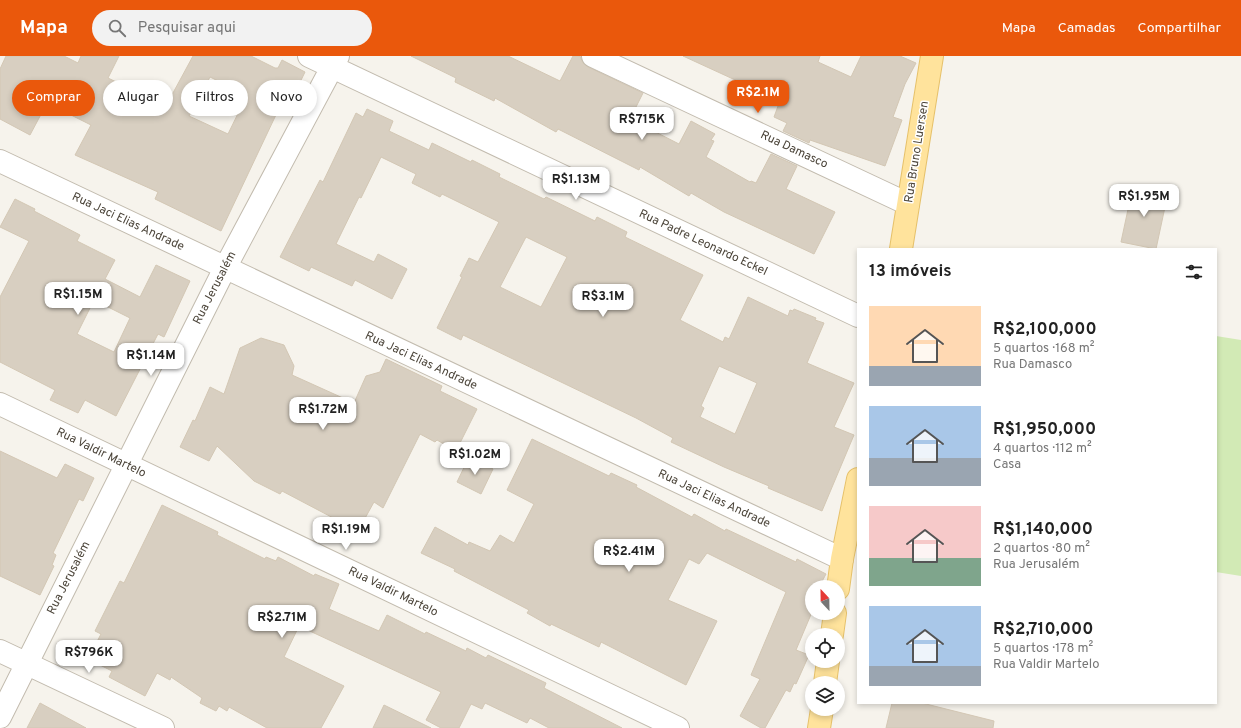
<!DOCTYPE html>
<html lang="pt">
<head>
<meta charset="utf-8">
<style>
	:root { --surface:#fff; --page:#f2f2f2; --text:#222; --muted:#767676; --accent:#ea580c }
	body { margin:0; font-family:Overpass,sans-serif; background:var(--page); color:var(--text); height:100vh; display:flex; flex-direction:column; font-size:15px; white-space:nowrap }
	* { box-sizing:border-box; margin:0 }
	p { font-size:13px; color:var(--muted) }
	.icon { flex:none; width:22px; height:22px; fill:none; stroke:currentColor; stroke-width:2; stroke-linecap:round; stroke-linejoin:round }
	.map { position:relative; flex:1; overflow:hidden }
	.panel { position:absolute; left:857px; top:192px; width:360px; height:456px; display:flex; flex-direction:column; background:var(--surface); border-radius:0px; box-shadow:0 2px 6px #0003 }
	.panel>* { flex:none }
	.guide { position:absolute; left:12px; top:24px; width:380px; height:36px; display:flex; gap:8px }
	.needle { width:26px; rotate:338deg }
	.buttons { position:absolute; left:805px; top:524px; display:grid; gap:8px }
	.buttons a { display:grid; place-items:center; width:40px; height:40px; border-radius:50%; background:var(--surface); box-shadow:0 2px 6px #0003; font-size:20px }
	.price { position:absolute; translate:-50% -34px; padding:0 9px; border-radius:8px; background:#fff; color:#222; font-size:13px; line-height:26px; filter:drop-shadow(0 1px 2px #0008) }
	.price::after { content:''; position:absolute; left:50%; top:24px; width:12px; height:9px; margin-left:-6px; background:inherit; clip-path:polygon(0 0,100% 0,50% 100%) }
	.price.selected { background:var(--accent); color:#fff }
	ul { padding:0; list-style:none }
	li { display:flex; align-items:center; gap:12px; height:100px; padding:0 12px }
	li span { display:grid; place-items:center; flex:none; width:112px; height:80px; border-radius:0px; color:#555 }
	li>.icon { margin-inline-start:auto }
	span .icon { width:48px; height:48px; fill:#fffc; stroke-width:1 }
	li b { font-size:17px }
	h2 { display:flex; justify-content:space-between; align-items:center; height:48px; padding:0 12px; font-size:17px }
	.chip { padding:0 14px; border-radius:18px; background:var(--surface); box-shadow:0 2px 6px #0003; font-size:14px; line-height:36px }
	.chip.selected { background:var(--accent); color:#fff }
	header { display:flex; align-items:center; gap:24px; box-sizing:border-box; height:56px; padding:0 20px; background:var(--accent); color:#fff }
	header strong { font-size:19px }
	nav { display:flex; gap:22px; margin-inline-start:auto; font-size:14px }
	.search { width:280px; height:36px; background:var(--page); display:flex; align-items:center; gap:10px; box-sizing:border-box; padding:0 14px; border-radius:22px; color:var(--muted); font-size:15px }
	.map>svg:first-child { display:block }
	.green { fill:#d2eab5 }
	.building { fill:#d8cfc1; stroke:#d3c7b4; fill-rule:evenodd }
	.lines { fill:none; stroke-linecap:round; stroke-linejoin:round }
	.street-casing { stroke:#c2bbae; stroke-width:24 }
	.primary-casing { stroke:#e6c16a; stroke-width:24 }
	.street { stroke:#fff; stroke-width:22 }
	.primary { stroke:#ffe39c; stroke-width:22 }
	.labels { text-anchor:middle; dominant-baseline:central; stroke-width:3; stroke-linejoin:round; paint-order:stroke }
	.street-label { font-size:12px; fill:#4b4439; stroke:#fff }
</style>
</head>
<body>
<header>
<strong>Mapa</strong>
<div class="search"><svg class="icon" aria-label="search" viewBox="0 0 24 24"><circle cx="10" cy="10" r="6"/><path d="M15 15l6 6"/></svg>Pesquisar aqui</div>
<nav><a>Mapa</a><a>Camadas</a><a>Compartilhar</a></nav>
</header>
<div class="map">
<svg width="1241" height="672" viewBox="0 0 1241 672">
	<rect width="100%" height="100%" fill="#f6f3ec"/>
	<path class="green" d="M1216 280 1241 284V520L1216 516Z"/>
	<path class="building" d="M6 0H64L78 7 81 0H119L108 22 164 49 165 47 167 48 193 0H251L275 12H278L282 4 305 16 290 47 283 44 221 175 155 143 158 136 75 99 91 69 47 47 30 79 0 63V13ZM210 21 247 39 228 78 189 60Z
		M411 0H508L560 25 573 0H580L583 7 588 11 643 37 630 63 679 88 691 65 715 78 711 84 714 85 706 101 750 126 751 125 756 127 771 98 797 110 786 133 835 156 814 198 724 156 691 137 689 140 640 111 639 114 558 73 556 76 495 42 494 45 455 26 456 22Z
		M683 0H820L818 6 851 21 861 0H900L916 7 905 28 893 61 902 64 885 110 810 84 809 87 783 75 787 67 774 61 781 42 745 26 744 28Z
		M367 53 393 65 389 75 429 94 432 87 471 106 472 104 500 118 499 121 544 143 546 141 595 165 597 161 627 176 625 181 703 219 680 264 723 286 725 281 729 283 748 241 788 260 790 254 793 255 794 253 816 262 815 264 824 267 807 307 854 327 834 371 854 379 822 455 768 432 769 430 724 411 671 386 673 382 636 362 463 279 461 284 437 272 462 221 460 220 469 202 478 206 499 166 442 138 440 141 412 127 416 118 381 101 361 142 359 141 336 188 374 206 378 198 407 213 392 243 355 224 352 230 311 211 309 215 280 201 320 124 323 126 356 57 363 61ZM526 181 567 201 541 251 500 231ZM719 310 757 327 735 378 700 361 704 352 701 350Z
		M1133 130 1168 137 1156 193 1121 186Z
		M15 143 35 153 34 155 80 179 77 185 115 204 105 223 140 241 156 209 190 225 164 281 158 278 116 360 85 344 78 357 50 344 55 334 0 306V241L29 185 0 171ZM94 244 130 262 114 296 77 278Z
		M261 282 284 289 294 310 292 319 354 347 366 320 380 316 386 303 442 330 440 335 477 353 456 395 437 384 435 386 420 378 383 452 374 446 358 475 282 435 280 438 254 425 217 390 209 405 180 391 193 364 195 365 210 331 224 338 240 292Z
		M532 383 609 420 611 417 637 429 636 431 692 461 694 458 725 475 726 473 796 506 797 503 826 518 819 531H812V556L796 594 809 599 796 628 794 627 790 636 786 634 765 672H761L740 660 760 623 751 619 786 536 707 497 699 508 689 503 668 544 717 565 686 629 601 586 599 591 551 568 550 570 527 557 529 554 454 515 455 513 421 497 435 471 468 489 469 486 490 495 500 479 514 487 534 448 507 434Z
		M0 395 57 422 65 408 94 422 83 445 79 443 53 497 56 499 52 509 54 510 40 539 0 520Z
		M469 401 493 413 481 438 457 426Z
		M162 449 218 476 217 479 265 503 266 501 276 505 278 501 314 520 315 518 339 528 329 553 379 575 387 559 425 578 426 576 466 595 467 592 486 602 488 599 546 627 544 632 622 672H549L530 662 527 667 485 647 482 653 471 648 459 672H441L426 664 441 636 299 570 284 601 344 630 321 672H267L229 651 227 655 219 650 216 655 200 647 202 642 171 621 170 624 157 617 145 640 109 621 112 615 88 603 101 578 95 575 120 525 124 527Z
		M40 647 86 672H27Z
		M892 647H922L994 665 993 672H886Z
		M384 649 431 672H373Z"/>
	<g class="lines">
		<g class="street-casing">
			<path id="street" d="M309 0 858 260
				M593 0 908 148
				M0 105 842 503
				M0 348 678 672
				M0 595 163 672
				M0 661 225 212 338 0"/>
		</g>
		<g class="primary-casing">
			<path id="primary" d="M901 193 932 0
				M838 533 842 503 858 423
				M832 579 835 557
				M825 627 828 605
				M819 672 822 653"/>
		</g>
		<use href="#street" class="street"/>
		<use href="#primary" class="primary"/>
	</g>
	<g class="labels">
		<g class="street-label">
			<text transform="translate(794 94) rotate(25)">Rua Damasco</text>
			<text transform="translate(917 96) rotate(-81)">Rua Bruno Luersen</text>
			<text transform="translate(128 166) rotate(25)">Rua Jaci Elias Andrade</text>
			<text transform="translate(703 187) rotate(25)">Rua Padre Leonardo Eckel</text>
			<text transform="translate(215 232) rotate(-63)">Rua Jerusalém</text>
			<text transform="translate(421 305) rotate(25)">Rua Jaci Elias Andrade</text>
			<text transform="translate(101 397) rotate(26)">Rua Valdir Martelo</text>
			<text transform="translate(714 443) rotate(25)">Rua Jaci Elias Andrade</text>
			<text transform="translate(69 522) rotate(-63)">Rua Jerusalém</text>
			<text transform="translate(393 536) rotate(26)">Rua Valdir Martelo</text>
		</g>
	</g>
</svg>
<div class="buttons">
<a><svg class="needle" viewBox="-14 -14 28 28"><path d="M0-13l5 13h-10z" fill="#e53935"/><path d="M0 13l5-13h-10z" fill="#767676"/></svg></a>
<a><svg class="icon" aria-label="locate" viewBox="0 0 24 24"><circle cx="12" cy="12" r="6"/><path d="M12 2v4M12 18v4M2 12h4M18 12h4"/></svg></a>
<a><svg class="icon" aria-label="layers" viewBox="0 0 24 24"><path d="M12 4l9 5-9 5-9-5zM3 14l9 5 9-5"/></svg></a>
</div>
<b class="price selected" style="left:758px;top:58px">R$2.1M</b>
<b class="price" style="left:642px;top:85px">R$715K</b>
<b class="price" style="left:576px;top:145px">R$1.13M</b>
<b class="price" style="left:1144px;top:162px">R$1.95M</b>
<b class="price" style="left:78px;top:260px">R$1.15M</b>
<b class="price" style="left:603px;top:262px">R$3.1M</b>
<b class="price" style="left:151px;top:321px">R$1.14M</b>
<b class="price" style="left:323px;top:375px">R$1.72M</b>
<b class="price" style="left:475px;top:420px">R$1.02M</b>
<b class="price" style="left:346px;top:495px">R$1.19M</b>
<b class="price" style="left:629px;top:517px">R$2.41M</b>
<b class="price" style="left:282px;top:583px">R$2.71M</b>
<b class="price" style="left:89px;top:618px">R$796K</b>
<div class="guide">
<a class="chip selected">Comprar</a>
<a class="chip">Alugar</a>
<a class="chip">Filtros</a>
<a class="chip">Novo</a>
</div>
<section class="panel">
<h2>13 imóveis<svg class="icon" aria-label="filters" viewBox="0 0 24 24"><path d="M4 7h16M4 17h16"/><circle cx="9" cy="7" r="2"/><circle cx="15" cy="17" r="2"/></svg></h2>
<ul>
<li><span style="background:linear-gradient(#ffd9b3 75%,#9aa5b1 0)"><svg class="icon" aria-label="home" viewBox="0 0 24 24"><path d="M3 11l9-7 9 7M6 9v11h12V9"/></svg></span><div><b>R$2,100,000</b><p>5 quartos · 168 m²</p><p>Rua Damasco</p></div></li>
<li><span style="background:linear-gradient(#a9c7e8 65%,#9aa5b1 0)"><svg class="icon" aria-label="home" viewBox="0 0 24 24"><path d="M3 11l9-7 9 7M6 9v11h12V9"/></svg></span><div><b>R$1,950,000</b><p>4 quartos · 112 m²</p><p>Casa</p></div></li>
<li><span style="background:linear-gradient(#f6c9c9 65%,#7fa58c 0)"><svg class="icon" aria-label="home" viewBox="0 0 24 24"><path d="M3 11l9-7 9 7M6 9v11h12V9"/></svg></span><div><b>R$1,140,000</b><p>2 quartos · 80 m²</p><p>Rua Jerusalém</p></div></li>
<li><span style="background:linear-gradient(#a9c7e8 75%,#9aa5b1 0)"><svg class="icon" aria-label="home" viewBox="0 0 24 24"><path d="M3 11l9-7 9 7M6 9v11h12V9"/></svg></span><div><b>R$2,710,000</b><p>5 quartos · 178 m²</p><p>Rua Valdir Martelo</p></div></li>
</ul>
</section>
</div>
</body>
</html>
